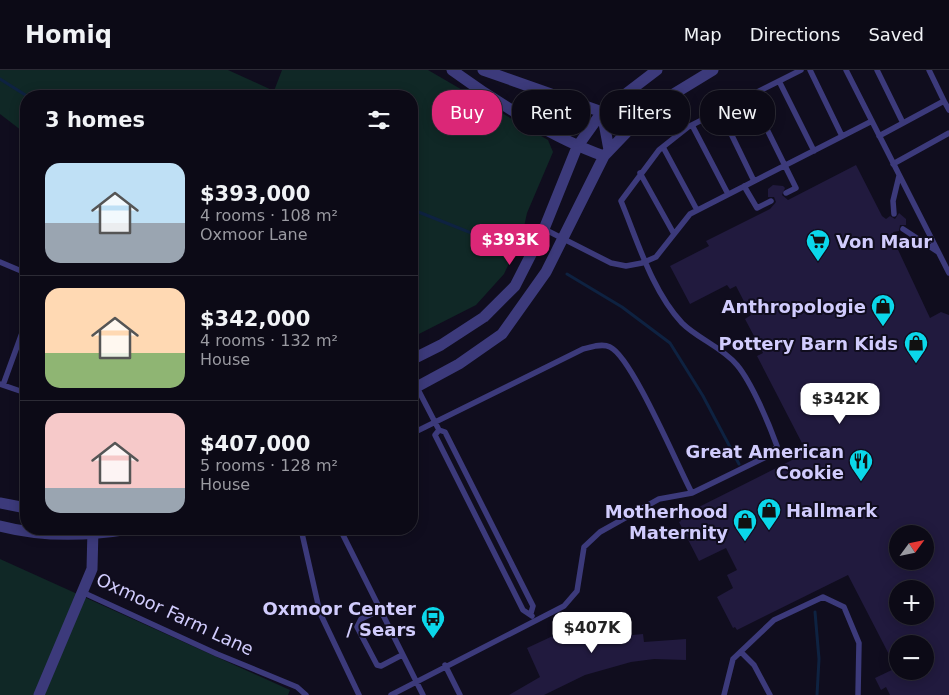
<!DOCTYPE html>
<html lang="en">
<head>
<meta charset="utf-8">
<style>
	:root { --surface:#0c0a16; --page:#15131f; --text:#f1f3f6; --muted:#9a9aa1; --line:#2c2b35; --accent:#db2777 }
	body { margin:0; font-family:"DejaVu Sans",sans-serif; background:var(--page); color:var(--text); height:100vh; display:flex; flex-direction:column; font-size:19px; white-space:nowrap }
	* { box-sizing:border-box; margin:0 }
	p { font-size:16px; color:var(--muted) }
	.icon { flex:none; width:28px; height:28px; fill:none; stroke:currentColor; stroke-width:2; stroke-linecap:round; stroke-linejoin:round }
	.map { position:relative; flex:1; overflow:hidden }
	.details { position:absolute; left:20px; top:20px; width:398px; height:445px; display:flex; flex-direction:column; background:var(--surface); border-radius:20px; box-shadow:0 2px 12px #0003,0 0 0 1px var(--line) }
	.details>* { flex:none }
	.guide { position:absolute; left:432px; top:20px; width:441px; height:45px; display:flex; gap:10px }
	.needle { width:32px; rotate:57deg }
	.controls { position:absolute; left:889px; top:455px; display:grid; gap:10px }
	.controls a { display:grid; place-items:center; width:45px; height:45px; border-radius:50%; background:var(--surface); box-shadow:0 2px 12px #0003,0 0 0 1px var(--line); font-size:25px }
	.price { position:absolute; translate:-50% -42px; padding:0 11px; border-radius:10px; background:#fff; color:#222; font-size:16px; line-height:32px; filter:drop-shadow(0 1px 2px #0008) }
	.price::after { content:''; position:absolute; left:50%; top:30px; width:15px; height:11px; margin-left:-8px; background:inherit; clip-path:polygon(0 0,100% 0,50% 100%) }
	.price.on { background:var(--accent); color:#fff }
	ul { padding:0; list-style:none }
	li { display:flex; align-items:center; gap:15px; height:125px; padding:0 25px }
	li+li { border-top:1px solid var(--line) }
	li span { display:grid; place-items:center; flex:none; width:140px; height:100px; border-radius:15px; color:#555 }
	li>.icon { margin-inline-start:auto }
	span .icon { width:60px; height:60px; fill:#fffc; stroke-width:1 }
	li b { font-size:21px }
	h2 { display:flex; justify-content:space-between; align-items:center; height:60px; padding:0 25px; font-size:21px }
	.chip { padding:0 18px; border-radius:20px; background:var(--surface); box-shadow:0 2px 12px #0003,0 0 0 1px var(--line); font-size:18px; line-height:45px }
	.chip.on { background:var(--accent); color:#fff }
	header { display:flex; align-items:center; gap:30px; box-sizing:border-box; height:70px; padding:0 25px; background:var(--surface); border-bottom:1px solid var(--line) }
	header strong { font-size:24px }
	nav { display:flex; gap:28px; margin-inline-start:auto; font-size:18px }
	.map>svg:first-child { display:block }
	.green { fill:#102826 }
	.lines { fill:none; stroke-linecap:round; stroke-linejoin:round }
	.stream { stroke:#0e2241; stroke-width:3 }
	.building { fill:#211a3e; fill-rule:evenodd }
	.service { stroke:#3c3a7b; stroke-width:5.5 }
	.minor { stroke:#3c3a7b; stroke-width:11 }
	.labels { text-anchor:middle; dominant-baseline:central; stroke-width:4; stroke-linejoin:round; paint-order:stroke }
	.poi-label { font-size:18px; font-weight:bold; fill:#d1ccfd; stroke:#100d1e; text-anchor:end }
	.street-label { font-size:18px; fill:#d1ccfd; stroke:#100d1e }
</style>
</head>
<body>
<header>
<strong>Homiq</strong>
<nav><a>Map</a><a>Directions</a><a>Saved</a></nav>
</header>
<div class="map">
<svg width="949" height="625" viewBox="0 0 949 625">
	<rect width="100%" height="100%" fill="#100d1e"/>
	<path class="green" d="M0 0H228L274 21 282 0H428L548 70 553 82 527 143 522 166 504 204 476 235 411 268V26H26V64L0 44Z
		M0 489 290 620 288 625H0Z"/>
	<g class="lines">
		<path class="stream" d="M0 9 27 26
			M411 139 519 182
			M567 204 622 237 670 273 703 326 739 394
			M815 542 819 589 817 625"/>
	</g>
	<path class="building" d="M856 95 882 146 886 149 890 146 895 149 899 143 906 149V155H900L899 161 893 162 895 168 893 169 930 248 941 242 949 245V625H890L886 617 881 620 875 608 896 598 848 505 737 560 735 557 733 558 717 527 733 518 727 505 737 500 726 478 699 491 679 452 681 451 679 447 800 386 796 379 803 375 757 286 763 283 745 249 751 245 736 216 730 219 727 215 690 234 670 196 709 176 706 171 770 139 776 132 774 127H768V119L773 115 783 116 785 118 782 125 788 130ZM898 464H925V491H898ZM898 519H925V546H898ZM898 574H925V601H898Z
		M592 549 593 552 621 553 622 566 643 564 644 572 686 569V590L654 589 631 592 585 605 544 625H509L540 607 527 578 570 558V556Z"/>
	<g class="lines">
		<path class="service" d="M810 0 842 66
			M846 0 949 203
			M877 0 903 53
			M779 11 814 81
			M750 25 796 118 786 123
			M944 31 949 40
			M720 41 754 111
			M692 55 728 124
			M879 66 944 31 929 0
			M663 77 697 140
			M893 94 949 63
			M640 103 674 164
			M744 116 757 138 771 131
			M894 144 893 131 899 106
			M544 159 611 193 626 196 642 193 656 187 690 144 872 51
			M903 159 938 182
			M0 192 26 203
			M411 306 439 360 445 362 533 536 531 543
			M0 314 26 323
			M3 315 26 252
			M439 360 435 365 523 540 532 546
			M411 364 583 279C591 277 602 273 610 277 632 287 678 397 692 423
			M301 459 320 543 359 625
			M340 459 423 625
			M82 522 217 584 297 617 306 625
			M380 540 361 549 357 557 377 595 381 596 402 585
			M741 582 754 595 770 625
			M445 595 460 625
			M391 625 564 536 577 521 584 477 600 462 659 429 692 423 770 385 777 376C769 354 752 313 737 295 722 277 698 269 682 253 652 221 638 172 621 131L659 80 688 57 801 0
			M724 625 733 589 774 550 823 527 844 537 859 573 858 625"/>
		<path class="minor" d="M452 0C494 31 555 69 604 86
			M483 0 602 42 609 80
			M411 290 441 275 484 247 515 216 544 159 577 77 602 42 657 0
			M411 320 459 294 502 264 546 202 604 86 649 39 713 0
			M0 433 26 438
			M0 456C42 467 87 466 129 459
			M39 625 92 499 93 459"/>
	</g>
	<defs>
		<g id="supermarket-pin" transform="scale(1.25)"><path d="M0 17L-7.5 6A9.5 9.5 0 1 1 7.5 6Z" fill="#0bd7ea" stroke="#100d1e"/><path d="M-6-5.5h2.5l.6 2H6L4.5 2H-2.5L-4.4-4H-6ZM-1.5 3.2a1.3 1.3 0 1 0 .1 0ZM3 3.2a1.3 1.3 0 1 0 .1 0Z" fill="#111"/></g>
		<g id="shop-pin" transform="scale(1.25)"><path d="M0 17L-7.5 6A9.5 9.5 0 1 1 7.5 6Z" fill="#0bd7ea" stroke="#100d1e"/><path d="M-5-2.5h2.3a2.7 3.5 0 0 1 5.4 0H5L5.5 6h-11ZM-1.5-2.5h3a1.5 2.3 0 0 0-3 0Z" fill="#111"/></g>
		<g id="restaurant-pin" transform="scale(1.25)"><path d="M0 17L-7.5 6A9.5 9.5 0 1 1 7.5 6Z" fill="#0bd7ea" stroke="#100d1e"/><path d="M-5-6h1v4h1v-4h1v4h1v-4h1v5L-1.5 .5V6h-2V.5L-5-1ZM5-6V6H3V1.5H1.5Q1.5-4 5-6Z" fill="#111"/></g>
		<g id="bus-pin" transform="scale(1.25)"><path d="M0 17L-7.5 6A9.5 9.5 0 1 1 7.5 6Z" fill="#0bd7ea" stroke="#100d1e"/><path d="M-5-6H5V4H4V6H2V4H-2V6H-4V4H-5ZM-3.5-4V0h7V-4ZM-3.5 1.2v1.5H-2V1.2ZM2 1.2v1.5H3.5V1.2Z" fill="#111"/></g>
	</defs>
	<g fill-rule="evenodd">
		<use href="#supermarket-pin" x="818" y="171"/>
		<use href="#shop-pin" x="883" y="236"/>
		<use href="#shop-pin" x="916" y="273"/>
		<use href="#restaurant-pin" x="861" y="391"/>
		<use href="#shop-pin" x="769" y="440"/>
		<use href="#shop-pin" x="745" y="451"/>
		<use href="#bus-pin" x="433" y="548"/>
	</g>
	<g class="labels">
		<g class="poi-label">
			<text x="836" y="171" text-anchor="start">Von Maur</text>
			<text x="866" y="236">Anthropologie</text>
			<text x="898" y="273">Pottery Barn Kids</text>
			<text x="844" y="381">Great American<tspan x="844" dy="21">Cookie</tspan></text>
			<text x="786" y="440" text-anchor="start">Hallmark</text>
			<text x="728" y="441">Motherhood<tspan x="728" dy="21">Maternity</tspan></text>
			<text x="416" y="538">Oxmoor Center<tspan x="416" dy="21">/ Sears</tspan></text>
		</g>
		<g class="street-label">
			<text transform="translate(175 544) rotate(25)">Oxmoor Farm Lane</text>
		</g>
	</g>
</svg>
<div class="controls">
<a><svg class="needle" viewBox="-14 -14 28 28"><path d="M0-13l5 13h-10z" fill="#e53935"/><path d="M0 13l5-13h-10z" fill="#9a9aa1"/></svg></a>
<a>+</a>
<a>−</a>
</div>
<b class="price on" style="left:510px;top:196px">$393K</b>
<b class="price" style="left:840px;top:355px">$342K</b>
<b class="price" style="left:592px;top:584px">$407K</b>
<div class="guide">
<a class="chip on">Buy</a>
<a class="chip">Rent</a>
<a class="chip">Filters</a>
<a class="chip">New</a>
</div>
<section class="details">
<h2>3 homes<svg class="icon" aria-label="filters" viewBox="0 0 24 24"><path d="M4 7h16M4 17h16"/><circle cx="9" cy="7" r="2"/><circle cx="15" cy="17" r="2"/></svg></h2>
<ul>
<li><span style="background:linear-gradient(#bfe0f5 60%,#9aa5b1 0)"><svg class="icon" aria-label="home" viewBox="0 0 24 24"><path d="M3 11l9-7 9 7M6 9v11h12V9"/></svg></span><div><b>$393,000</b><p>4 rooms · 108 m²</p><p>Oxmoor Lane</p></div></li>
<li><span style="background:linear-gradient(#ffd9b3 65%,#8fb573 0)"><svg class="icon" aria-label="home" viewBox="0 0 24 24"><path d="M3 11l9-7 9 7M6 9v11h12V9"/></svg></span><div><b>$342,000</b><p>4 rooms · 132 m²</p><p>House</p></div></li>
<li><span style="background:linear-gradient(#f6c9c9 75%,#9aa5b1 0)"><svg class="icon" aria-label="home" viewBox="0 0 24 24"><path d="M3 11l9-7 9 7M6 9v11h12V9"/></svg></span><div><b>$407,000</b><p>5 rooms · 128 m²</p><p>House</p></div></li>
</ul>
</section>
</div>
</body>
</html>
